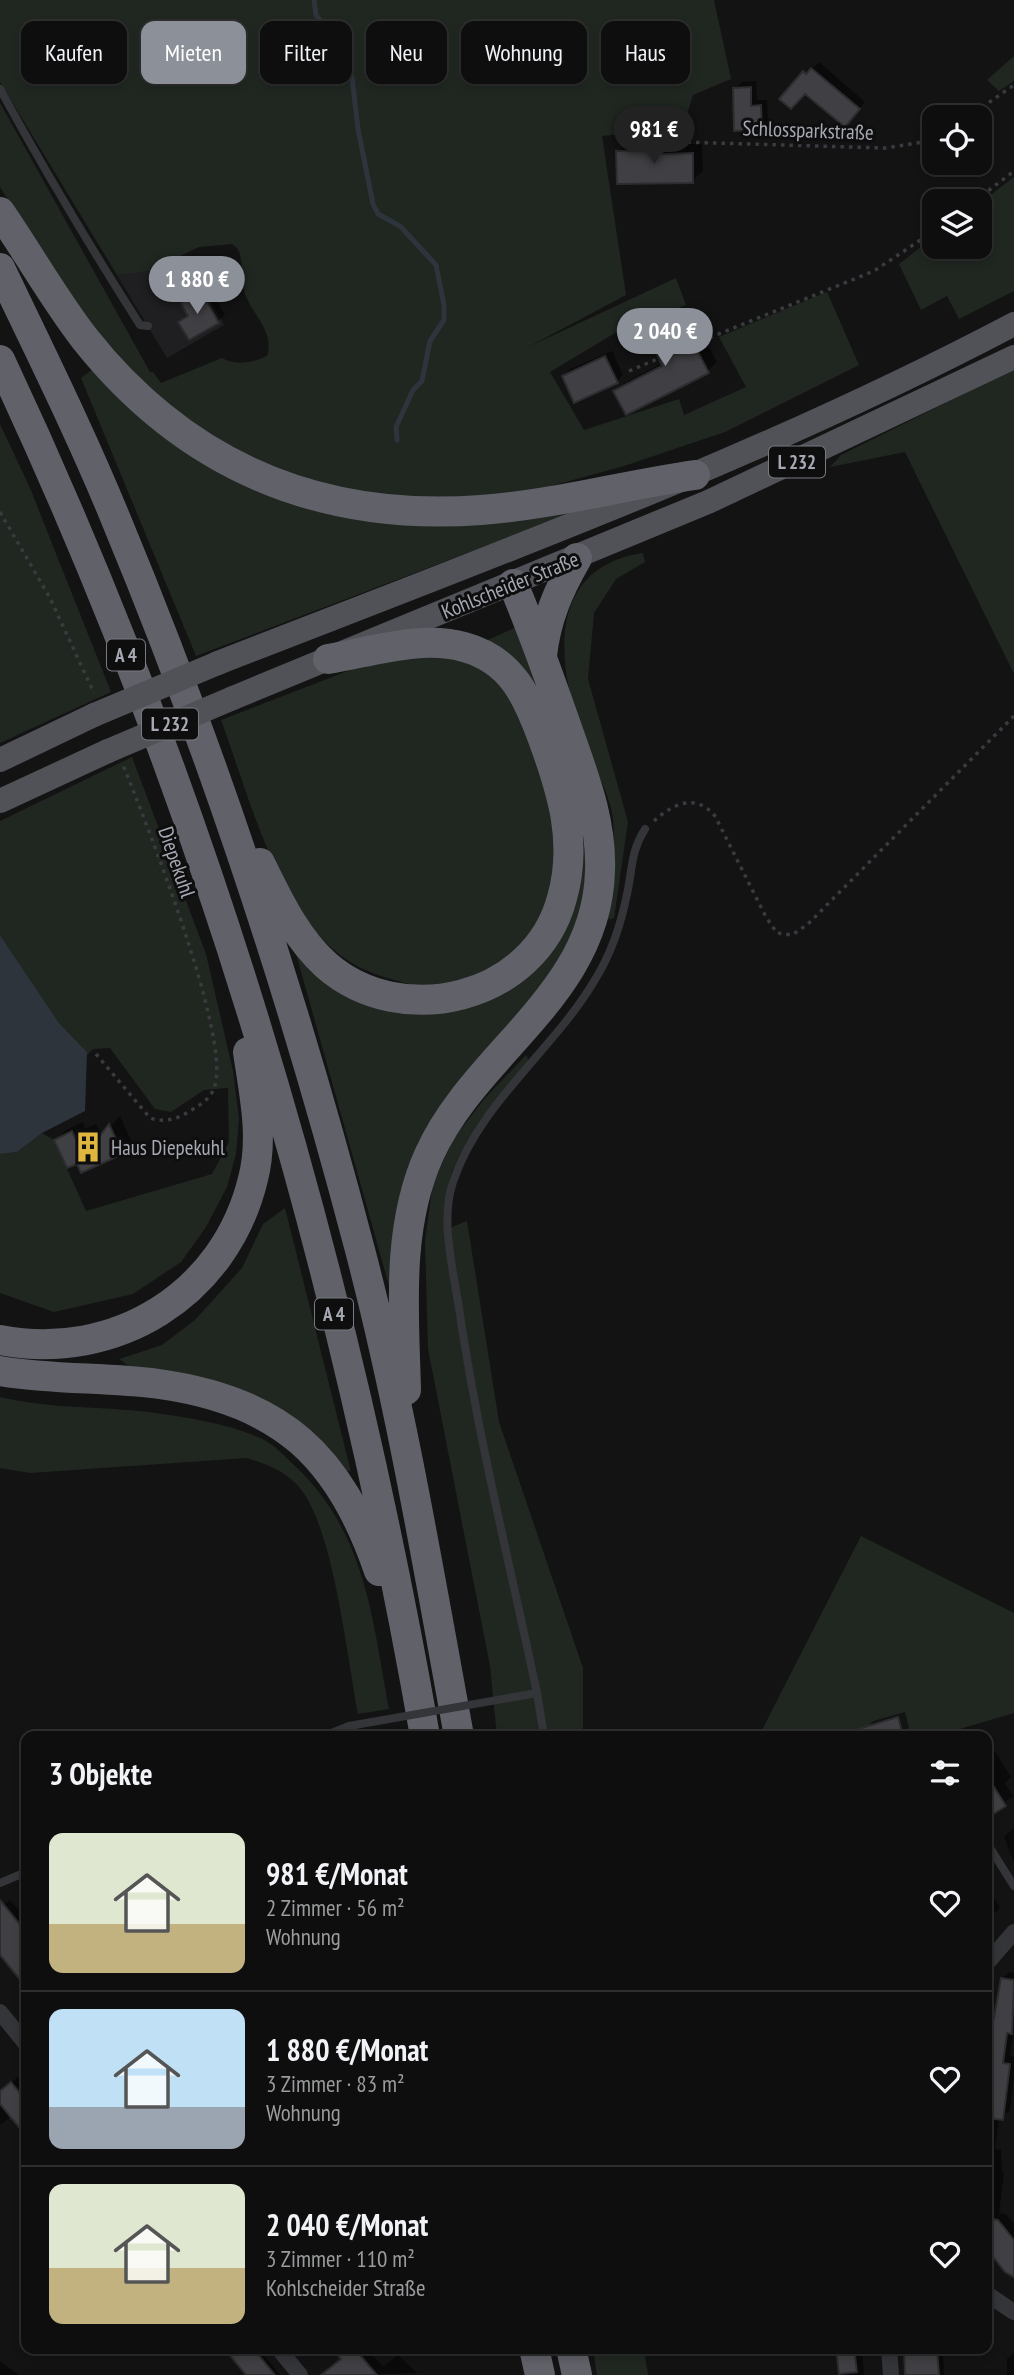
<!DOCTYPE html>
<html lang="de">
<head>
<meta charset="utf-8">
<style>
	:root { --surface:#0e0e0f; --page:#1c1c1d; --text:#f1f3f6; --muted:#9b9c9e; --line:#2e2e2f; --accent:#8c9099 }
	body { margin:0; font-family:"PT Sans Narrow",sans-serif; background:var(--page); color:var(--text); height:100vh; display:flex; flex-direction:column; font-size:26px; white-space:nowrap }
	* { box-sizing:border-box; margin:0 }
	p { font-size:23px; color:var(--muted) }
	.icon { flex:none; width:38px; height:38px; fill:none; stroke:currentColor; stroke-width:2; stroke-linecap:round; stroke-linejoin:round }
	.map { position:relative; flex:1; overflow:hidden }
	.details { position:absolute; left:21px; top:1731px; width:971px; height:623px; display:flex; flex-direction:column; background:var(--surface); border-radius:14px; box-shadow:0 4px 10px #0003,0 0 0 2px var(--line) }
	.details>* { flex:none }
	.guide { position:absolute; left:21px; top:21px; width:973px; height:63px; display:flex; gap:14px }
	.controls { position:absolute; left:922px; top:105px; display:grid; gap:14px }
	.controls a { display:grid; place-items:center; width:70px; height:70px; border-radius:14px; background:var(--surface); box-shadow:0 4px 10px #0003,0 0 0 2px var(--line); font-size:35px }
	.price { position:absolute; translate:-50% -60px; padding:0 16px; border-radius:24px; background:var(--accent); color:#fff; font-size:23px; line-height:46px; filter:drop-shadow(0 2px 4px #0008) }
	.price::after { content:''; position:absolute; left:50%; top:42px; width:21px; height:16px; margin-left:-10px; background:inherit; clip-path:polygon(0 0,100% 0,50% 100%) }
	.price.selected { background:#222; color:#fff }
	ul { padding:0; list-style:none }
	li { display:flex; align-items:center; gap:21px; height:175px; padding:0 28px }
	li+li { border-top:2px solid var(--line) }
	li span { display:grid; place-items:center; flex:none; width:196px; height:140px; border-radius:14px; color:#555 }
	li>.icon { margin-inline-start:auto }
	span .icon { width:84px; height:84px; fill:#fffc; stroke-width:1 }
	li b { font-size:30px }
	h2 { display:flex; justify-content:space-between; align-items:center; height:84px; padding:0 28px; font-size:30px }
	.tag { padding:0 24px; border-radius:14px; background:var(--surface); box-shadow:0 4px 10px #0003,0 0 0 2px var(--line); font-size:24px; line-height:63px }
	.tag.selected { background:var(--accent); color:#fff }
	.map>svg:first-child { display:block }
	.built { fill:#1f1f21 }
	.green { fill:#202721 }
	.water { fill:#2d343c }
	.shadow { fill:#0007 }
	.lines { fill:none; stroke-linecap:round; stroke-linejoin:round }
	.stream { stroke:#2d343c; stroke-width:5 }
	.building { fill:#404044; stroke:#2d2d30; stroke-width:2 }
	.path { stroke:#3a3b40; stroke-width:3.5; stroke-dasharray:3.5 5; stroke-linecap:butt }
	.lane { stroke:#343539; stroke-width:8 }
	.street { stroke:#343539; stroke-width:16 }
	.primary { stroke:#515258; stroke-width:24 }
	.highway { stroke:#616269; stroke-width:30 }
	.lane-bridge { stroke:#343539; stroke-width:8 }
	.primary-bridge { stroke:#515258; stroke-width:24 }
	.labels { text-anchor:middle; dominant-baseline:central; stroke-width:6; stroke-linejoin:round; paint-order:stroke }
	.shield { fill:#0e0e0f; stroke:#787a82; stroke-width:2 }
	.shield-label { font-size:19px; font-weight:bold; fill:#a6a9b3 }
	.street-label { font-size:21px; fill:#a6a9b3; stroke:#0e0e0f }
	.poi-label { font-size:21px; fill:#a6a9b3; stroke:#0e0e0f; text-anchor:start }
</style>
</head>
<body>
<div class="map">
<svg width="1014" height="2375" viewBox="0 0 1014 2375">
	<rect width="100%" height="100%" fill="#131314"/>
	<path class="built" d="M168 269 172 303 203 286 224 325 167 358 117 275Z"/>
	<path class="green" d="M0 0H714L731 79 693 95 683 127 602 136 626 295 528 347 676 278 686 305 620 330 550 372 584 430 679 399 684 415 746 387 719 337 827 292 859 365 725 432 624 466 526 493 401 500 332 492 250 461 174 415 81 314 0 187V103L150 372H153L161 383 222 358C237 366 252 363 267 356 275 332 252 314 245 294 240 279 244 263 238 249L232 244 199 247 170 261 168 269 117 275 0 82Z
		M1014 56V81L999 91 987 80Z
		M1014 177V291L959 319 947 296 921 310 899 264 934 237V247H980V203Z
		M93 369 152 427 204 464 264 490 583 509 196 656 81 378Z
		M1014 369V674L905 452 830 467 841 455Z
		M0 424 30 488 111 692 0 743Z
		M643 553 645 562 616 579 594 613 588 679 628 822 614 918 606 920C608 893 616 843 613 818 610 794 591 761 583 738 557 666 544 568 643 553Z
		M519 626 585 812 589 884 562 962 459 1089 391 1293 295 950 406 1010 544 953 576 813 483 642Z
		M443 656C457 660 476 663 489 670 514 683 527 730 536 756 551 800 565 843 553 890 541 937 482 994 430 989 423 989 416 985 409 984 366 973 341 963 312 927 266 868 246 788 221 720L371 662Z
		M132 757 206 954 233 1071 239 1119 236 1154 227 1187 206 1227 181 1262 133 1294 54 1312 0 1293V1154L17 1152 42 1133 54 1140 86 1211 212 1174 229 1142 228 1088 204 1090 171 1112 155 1109 110 1048 93 1049 87 1055V1052L59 1023 0 935V821Z
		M526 1055 529 1060C503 1091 455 1147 448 1187 445 1201 446 1216 445 1230L467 1221 499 1422 583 1668V1736H497L490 1666 428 1349 425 1240 433 1183 454 1138 485 1098Z
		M285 1208 351 1472 134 1370 119 1359 162 1345 195 1320 242 1268 263 1224Z
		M0 1397C49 1409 98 1406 148 1412 184 1417 229 1423 262 1439 274 1444 285 1457 295 1466 366 1533 372 1618 389 1709L358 1714C347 1657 335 1542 305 1495 292 1474 269 1465 247 1458L30 1473 0 1468Z
		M861 1536 1014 1613V1713L936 1736H759Z
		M593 2349H644L648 2375H597Z"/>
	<path class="water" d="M0 935 59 1023 87 1052 85 1111 42 1133 17 1152 0 1154Z"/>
	<path class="shadow" d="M819 62 865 102 851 118 805 92 782 99 811 66 814 68Z
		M756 81 757 100H767L768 122 761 128 735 89 742 82Z
		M660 130H672L673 144H702L703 171 692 181 618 152 628 142 649 141Z
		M208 286 225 315 218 321 180 322 189 314 183 303Z
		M689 309 717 362 708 371 615 391 624 383 663 363 649 332 657 324Z
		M612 351 623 375 617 382 564 376 570 369Z
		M120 1116 132 1143 122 1153 78 1161 56 1140 66 1130 83 1122 85 1129 96 1124 102 1136Z
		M905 1712 909 1727 902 1733 869 1736 866 1728 873 1721Z
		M991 1745 1011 1777 1005 1783 1013 1796 987 1815V1748Z
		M1014 1828V1863L1004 1837Z
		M987 1887 1000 1908 987 1920Z
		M10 1900 26 1918V1983L0 1952V1907Z
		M1009 1972 1014 1973V2029L1010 2056 1014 2057V2076L1010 2111 999 2118 995 2149 1001 2150 1002 2173H1004L999 2213 1006 2214 1014 2224V2263L987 2245V2012L997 2011 1002 1979Z
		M20 2075 26 2082V2134L12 2116 0 2125V2092Z
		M226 2348H258L280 2375H248Z
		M334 2348H367L383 2367 398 2355 417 2373 331 2375 343 2358Z
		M826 2348H862L864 2375H841L838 2349Z
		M908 2348H943L944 2375H907Z
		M1014 2352V2375H1007V2359Z
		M0 2361 19 2375H0Z"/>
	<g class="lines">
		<path class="stream" d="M314 0 316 15 323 24
			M336 53 352 77 358 129 373 204 378 214 400 226 436 265 444 305V320L430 341 422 381 413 390 396 427 397 440"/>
	</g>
	<path class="building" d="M811 68 860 109 845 127 805 94 791 109 779 99 803 71 806 74Z
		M751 87V106L761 105 762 130 734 131 733 88Z
		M648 140H663V154L693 153V183L617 184 616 151 648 150Z
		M201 291 219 323 189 340 178 322 188 316 181 303Z
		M680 317 709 373 626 415 613 391 662 366 647 332Z
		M605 356 618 383 574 403 562 376Z
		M109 1124 123 1154 81 1173 77 1164 67 1168 54 1140 72 1131 75 1138 86 1133 92 1146Z
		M898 1717 903 1736H849V1732Z
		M987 1776 1006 1806 987 1818Z
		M0 1900 26 1932V1987L0 1955Z
		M1001 1978 1014 1980 1012 2034 1007 2033 1003 2063 1010 2064 1003 2120 987 2118V2017L994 2018Z
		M11 2082 23 2097 20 2100 26 2108V2136L0 2104V2091Z
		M987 2218 998 2220 1014 2240V2277L1005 2272 987 2249Z
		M224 2348H253L275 2375H246Z
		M332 2348H354L377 2375H321L341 2359Z
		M836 2348H854L857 2372 839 2374Z
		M937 2348 939 2375H905L904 2350Z"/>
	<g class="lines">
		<path class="path" d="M968 117 1014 85
			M679 142 886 148 923 142 934 137
			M975 201 1014 171
			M694 344 874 271 934 231
			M629 371 688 346
			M0 512 50 598 94 693
			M654 821C674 803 696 793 715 816L766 917 777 933 792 935 808 924 1014 716
			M96 1054 150 1118C165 1123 177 1119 190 1111 200 1105 212 1098 215 1085 230 1034 146 822 123 765"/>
		<path class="lane" d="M0 89C44 170 91 248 140 325L148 326
			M537 1693C510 1565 478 1438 459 1308 453 1269 440 1220 453 1182 479 1103 555 1049 596 978 612 952 621 924 627 894 633 868 630 853 645 829
			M520 1696 537 1693 544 1736
			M324 1736 349 1726
			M987 1843 1014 1886
			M0 1883 26 1872"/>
		<path class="street" d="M987 1963 1014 1932
			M0 2012 26 2044
			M987 2294 1014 2312
			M278 2348 300 2375
			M889 2348 891 2375"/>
		<path class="primary" d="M218 663C487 558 758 459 1014 324
			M233 698 708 502 1014 357
			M0 760 94 715
			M0 801 108 751"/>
		<path class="highway" d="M0 212C29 254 54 299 85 339 186 466 320 522 481 510 551 505 625 485 695 475
			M0 268C40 352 82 436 117 522 215 758 295 1002 360 1250 402 1410 429 1573 459 1736
			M0 360C205 795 342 1263 425 1736
			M542 656C546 619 558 591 577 558
			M260 863C278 899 295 937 326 965 401 1031 535 1000 562 898 578 842 562 791 543 739 527 696 512 660 464 647 422 635 371 652 328 659
			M0 1340C115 1362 225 1295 253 1179 264 1137 254 1094 248 1052
			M0 1371C53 1380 106 1377 159 1384 281 1401 340 1456 379 1571
			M406 1390C404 1312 396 1228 429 1155 475 1052 597 995 600 871 602 820 583 774 567 728 550 679 533 631 513 584
			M534 2348 540 2375
			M571 2348 577 2375"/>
		<path class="lane-bridge" d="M349 1726 520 1696"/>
		<path class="primary-bridge" d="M94 715 218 663
			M108 751 233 698"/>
	</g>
	<defs>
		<g id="building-bare" transform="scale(2.415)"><path d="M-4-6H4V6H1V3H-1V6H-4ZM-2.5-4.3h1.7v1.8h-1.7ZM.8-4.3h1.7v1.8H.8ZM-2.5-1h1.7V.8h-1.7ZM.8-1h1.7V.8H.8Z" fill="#dfb540" stroke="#0e0e0f" stroke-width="2.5" paint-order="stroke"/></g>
	</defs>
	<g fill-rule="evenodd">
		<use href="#building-bare" x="88" y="1147"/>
	</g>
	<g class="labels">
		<g class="shield">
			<rect x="769" y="446.5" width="56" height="31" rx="5"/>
			<rect x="107" y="639.5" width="38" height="31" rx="5"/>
			<rect x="142" y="708.5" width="56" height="31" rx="5"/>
			<rect x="315" y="1298.5" width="38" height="31" rx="5"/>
		</g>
		<g class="shield-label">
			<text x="797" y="462">L 232</text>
			<text x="126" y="655">A 4</text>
			<text x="170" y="724">L 232</text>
			<text x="334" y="1314">A 4</text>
		</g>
		<g class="street-label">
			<text transform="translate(808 130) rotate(2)">Schlossparkstraße</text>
			<text transform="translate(510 585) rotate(-22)">Kohlscheider Straße</text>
			<text transform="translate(177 862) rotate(71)">Diepekuhl</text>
		</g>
		<g class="poi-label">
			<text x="111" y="1147">Haus Diepekuhl</text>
		</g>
	</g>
</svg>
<div class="controls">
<a><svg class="icon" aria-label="locate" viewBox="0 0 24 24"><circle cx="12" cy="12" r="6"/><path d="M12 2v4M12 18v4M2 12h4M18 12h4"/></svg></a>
<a><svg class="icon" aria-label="layers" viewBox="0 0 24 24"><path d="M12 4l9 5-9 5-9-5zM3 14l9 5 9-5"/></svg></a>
</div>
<b class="price selected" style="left:654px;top:166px">981 €</b>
<b class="price" style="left:197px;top:316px">1 880 €</b>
<b class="price" style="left:665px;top:368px">2 040 €</b>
<div class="guide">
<a class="tag">Kaufen</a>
<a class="tag selected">Mieten</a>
<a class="tag">Filter</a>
<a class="tag">Neu</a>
<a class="tag">Wohnung</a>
<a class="tag">Haus</a>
</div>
<section class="details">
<h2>3 Objekte<svg class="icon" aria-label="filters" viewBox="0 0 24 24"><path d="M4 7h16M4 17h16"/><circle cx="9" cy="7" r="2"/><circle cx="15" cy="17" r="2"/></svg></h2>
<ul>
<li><span style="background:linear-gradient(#dfe7d0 65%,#c2b280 0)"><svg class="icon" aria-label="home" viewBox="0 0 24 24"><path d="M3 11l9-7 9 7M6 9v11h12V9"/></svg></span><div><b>981 €/Monat</b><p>2 Zimmer · 56 m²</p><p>Wohnung</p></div><svg class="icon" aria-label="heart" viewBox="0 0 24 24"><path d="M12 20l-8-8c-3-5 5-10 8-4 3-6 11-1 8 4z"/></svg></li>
<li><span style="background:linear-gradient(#bfe0f5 70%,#9aa5b1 0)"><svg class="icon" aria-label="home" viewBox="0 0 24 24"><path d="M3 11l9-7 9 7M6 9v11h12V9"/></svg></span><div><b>1 880 €/Monat</b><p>3 Zimmer · 83 m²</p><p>Wohnung</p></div><svg class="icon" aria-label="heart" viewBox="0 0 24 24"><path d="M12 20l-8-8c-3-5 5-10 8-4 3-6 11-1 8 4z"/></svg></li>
<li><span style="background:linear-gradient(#dfe7d0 60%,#c2b280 0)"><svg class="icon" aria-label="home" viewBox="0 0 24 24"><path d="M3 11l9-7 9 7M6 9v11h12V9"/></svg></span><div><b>2 040 €/Monat</b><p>3 Zimmer · 110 m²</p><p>Kohlscheider Straße</p></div><svg class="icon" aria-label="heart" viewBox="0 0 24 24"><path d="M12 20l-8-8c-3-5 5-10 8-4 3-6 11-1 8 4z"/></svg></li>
</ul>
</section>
</div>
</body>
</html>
